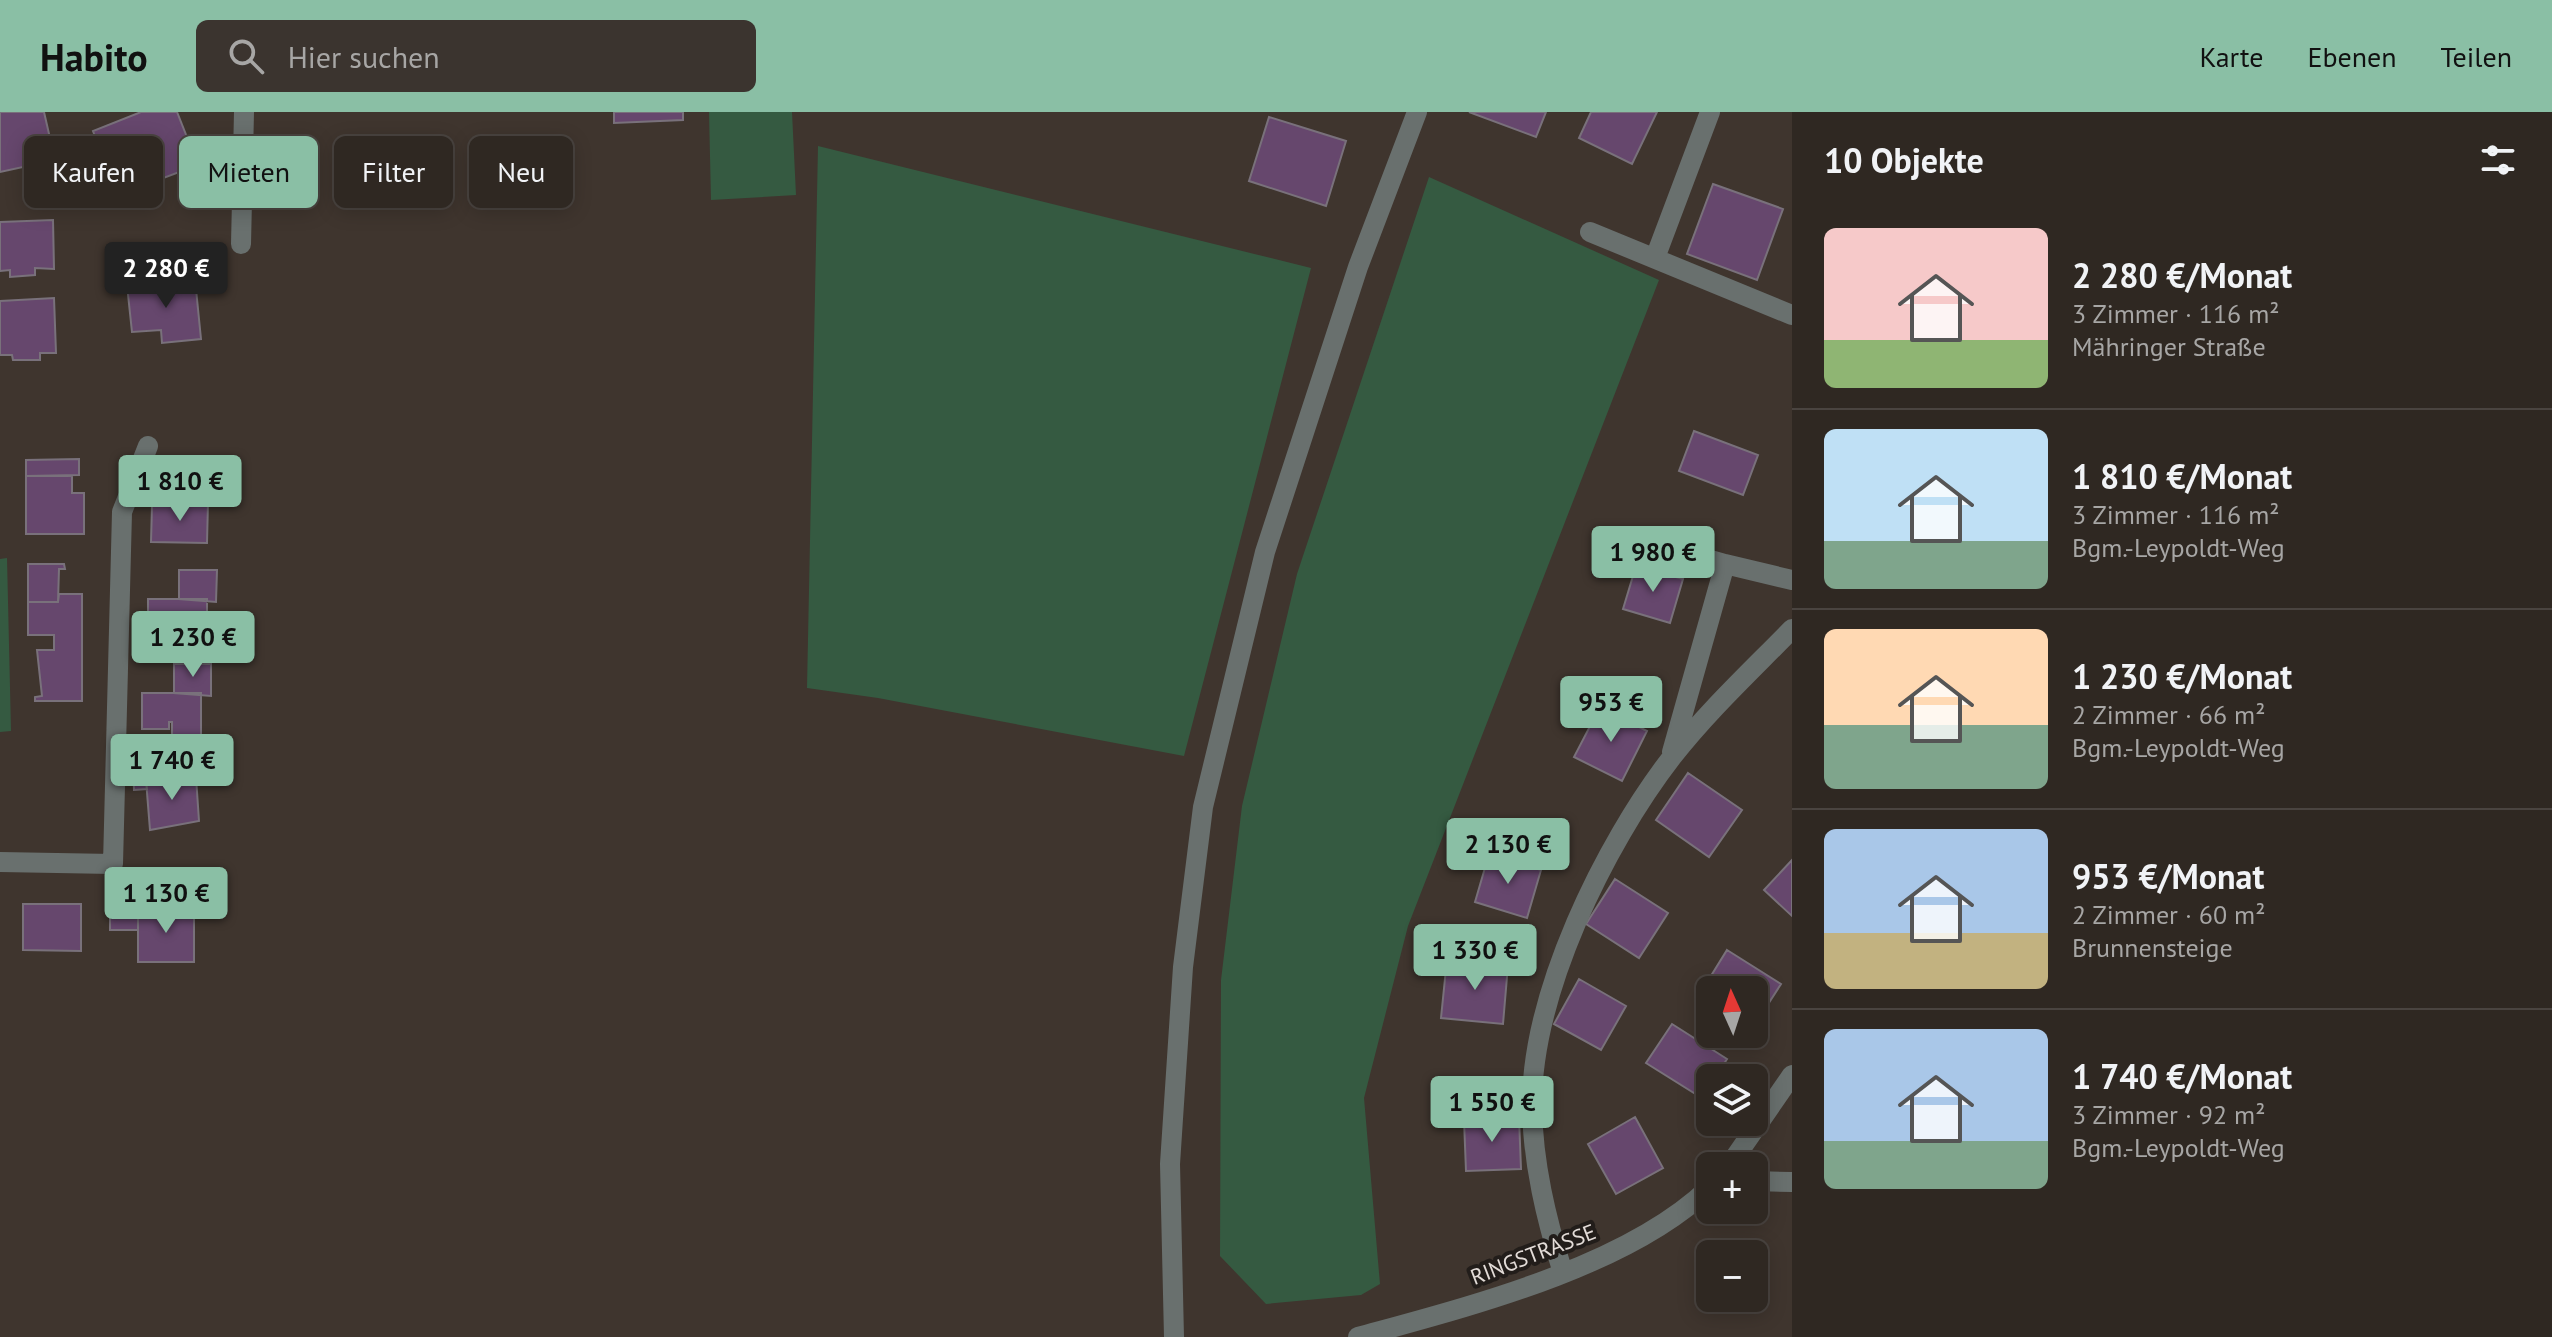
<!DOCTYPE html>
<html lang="de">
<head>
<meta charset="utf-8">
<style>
	:root { --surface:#2f2822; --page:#3b342f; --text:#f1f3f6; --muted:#a7a6a5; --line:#4a4440; --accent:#8abfa5 }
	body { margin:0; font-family:"PT Sans",sans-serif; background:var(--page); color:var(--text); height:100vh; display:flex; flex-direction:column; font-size:30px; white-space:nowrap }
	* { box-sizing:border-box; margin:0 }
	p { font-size:26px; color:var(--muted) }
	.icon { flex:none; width:44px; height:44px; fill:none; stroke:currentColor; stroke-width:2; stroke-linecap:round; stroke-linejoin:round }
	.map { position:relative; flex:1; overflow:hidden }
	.sheet { display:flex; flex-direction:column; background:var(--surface); width:760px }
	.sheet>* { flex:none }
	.hud { position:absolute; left:24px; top:24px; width:760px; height:72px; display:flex; gap:16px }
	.needle { width:52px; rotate:357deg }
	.tools { position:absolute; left:1696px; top:864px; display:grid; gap:16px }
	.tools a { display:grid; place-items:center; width:72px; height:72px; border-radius:12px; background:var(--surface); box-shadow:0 4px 20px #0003,0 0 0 2px var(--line); font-size:40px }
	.price { position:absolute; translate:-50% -68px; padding:0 18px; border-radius:8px; background:var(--accent); color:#111; font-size:26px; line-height:52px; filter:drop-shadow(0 2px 4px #0008) }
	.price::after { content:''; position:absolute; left:50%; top:48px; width:24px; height:18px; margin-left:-12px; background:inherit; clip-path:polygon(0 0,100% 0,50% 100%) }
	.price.active { background:#222; color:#fff }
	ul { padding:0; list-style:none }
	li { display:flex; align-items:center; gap:24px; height:200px; padding:0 32px }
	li+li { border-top:2px solid var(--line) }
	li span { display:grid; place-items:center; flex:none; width:224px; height:160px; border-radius:12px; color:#555 }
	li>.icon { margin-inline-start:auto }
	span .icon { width:96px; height:96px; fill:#fffc; stroke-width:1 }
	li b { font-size:34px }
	h2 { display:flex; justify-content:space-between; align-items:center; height:96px; padding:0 32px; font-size:34px }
	.pill { padding:0 28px; border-radius:12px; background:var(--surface); box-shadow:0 4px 20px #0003,0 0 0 2px var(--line); font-size:28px; line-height:72px }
	.pill.active { background:var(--accent); color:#111 }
	header { display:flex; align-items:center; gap:48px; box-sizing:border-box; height:112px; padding:0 40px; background:var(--accent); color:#111 }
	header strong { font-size:38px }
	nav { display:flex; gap:44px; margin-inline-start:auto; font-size:28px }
	.search { width:560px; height:72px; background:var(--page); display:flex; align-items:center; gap:20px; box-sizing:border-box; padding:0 28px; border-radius:12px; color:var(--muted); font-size:30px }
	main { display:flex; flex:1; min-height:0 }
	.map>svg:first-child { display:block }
	.green { fill:#355a41 }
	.building { fill:#66476d; stroke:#79717b; stroke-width:2 }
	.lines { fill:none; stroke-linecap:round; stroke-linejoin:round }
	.minor { stroke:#69706e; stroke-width:20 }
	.labels { text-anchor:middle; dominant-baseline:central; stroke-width:8; stroke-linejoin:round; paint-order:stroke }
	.street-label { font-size:22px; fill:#e3dcd8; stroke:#221d1a }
</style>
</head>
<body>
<header>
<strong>Habito</strong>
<div class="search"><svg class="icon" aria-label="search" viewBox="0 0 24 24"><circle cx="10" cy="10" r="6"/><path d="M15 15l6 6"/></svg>Hier suchen</div>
<nav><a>Karte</a><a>Ebenen</a><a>Teilen</a></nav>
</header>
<main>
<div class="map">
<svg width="1792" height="1225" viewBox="0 0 1792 1225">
	<rect width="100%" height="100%" fill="#3f352e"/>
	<path class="green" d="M709 0H792L796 83 711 88Z
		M818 34 1311 156 1184 644 878 586 807 576Z
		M1429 65 1659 168 1408 814 1364 986 1380 1172 1361 1183 1266 1192 1220 1144 1221 868 1242 694 1297 462Z
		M7 446 11 619 0 620V447Z"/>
	<path class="building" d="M0 0H44L55 48 0 60Z
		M141 0H177L198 53 129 79 121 59 110 63 93 19Z
		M614 0H683V8L614 11Z
		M1469 0H1546L1536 25Z
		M1591 0H1657L1632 52 1579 26Z
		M1269 5 1346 29 1326 94 1249 69Z
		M1713 72 1783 97 1757 168 1687 142Z
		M53 108 54 157 35 156V163L10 165V158L0 159V110Z
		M195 167 201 227 162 231 161 218 132 220 127 173Z
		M54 186 56 241H40V248H13L12 243H0V189Z
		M1694 319 1758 343 1743 383 1679 359Z
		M79 347V363L26 364V348Z
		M183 362 213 363 212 378 183 377Z
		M26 364H72V381H84V422H26Z
		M168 390H208L207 431 151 430 152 394H168Z
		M28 452H64L65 457H59L58 490H28Z
		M1636 454 1683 467 1670 511 1623 497Z
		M179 458H217L216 490 179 487Z
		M59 482H82V589H35V585L42 584 37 538H54V523H28V490H58Z
		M148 487H207V540L178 541V517L174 516V523H148Z
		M174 552H211V584L174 581Z
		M142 581H201V635H172V610H169V617H142Z
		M1600 595 1647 619 1622 669 1574 645Z
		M177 647 178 657H196V665L146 668 147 677 134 678 133 648Z
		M1688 661 1742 698 1709 745 1656 708Z
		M196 665 199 709 150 718 146 668Z
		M1489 742 1541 758 1527 806 1475 790Z
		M1792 748V804L1764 778Z
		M1615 767 1668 801 1639 846 1586 812Z
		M110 788H138V818H110Z
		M23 792H81V839L23 838Z
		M138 795 194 796V850H138Z
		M1727 838 1781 872 1754 914V878H1710V892L1698 885Z
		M1447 847 1508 853 1503 912 1441 906Z
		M1579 867 1626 894 1601 938 1554 912Z
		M1672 912 1727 947 1715 966H1710L1702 986 1646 951Z
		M1635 1005 1663 1056 1616 1082 1588 1032Z
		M1519 1006 1521 1057 1466 1059 1464 1008Z"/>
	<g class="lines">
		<path class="minor" d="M1590 120 1792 203
			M241 132 244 0
			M1655 146 1710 0
			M1634 426 1725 452
			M1672 640 1725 452 1792 468
			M0 750 113 752 122 400 148 334
			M1729 1054 1792 963
			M1754 1069 1792 1070
			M1563 1161C1546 1106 1533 1052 1532 995 1531 882 1604 733 1672 645 1708 599 1751 559 1792 517
			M1174 1225 1170 1052 1183 855 1203 695 1265 440 1358 155 1417 0
			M1358 1225C1467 1195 1628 1155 1710 1075"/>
	</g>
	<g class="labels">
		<g class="street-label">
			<text transform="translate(1533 1142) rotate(-21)">RINGSTRASSE</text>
		</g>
	</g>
</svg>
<div class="tools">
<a><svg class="needle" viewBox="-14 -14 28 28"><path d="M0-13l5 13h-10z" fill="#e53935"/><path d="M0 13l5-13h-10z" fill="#a7a6a5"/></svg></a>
<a><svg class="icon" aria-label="layers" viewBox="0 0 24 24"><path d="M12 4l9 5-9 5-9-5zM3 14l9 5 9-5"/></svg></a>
<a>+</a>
<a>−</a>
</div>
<b class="price active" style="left:166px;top:198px">2 280 €</b>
<b class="price" style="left:180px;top:411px">1 810 €</b>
<b class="price" style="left:1653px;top:482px">1 980 €</b>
<b class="price" style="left:193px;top:567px">1 230 €</b>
<b class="price" style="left:1611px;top:632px">953 €</b>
<b class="price" style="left:172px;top:690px">1 740 €</b>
<b class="price" style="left:1508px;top:774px">2 130 €</b>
<b class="price" style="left:166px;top:823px">1 130 €</b>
<b class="price" style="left:1475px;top:880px">1 330 €</b>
<b class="price" style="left:1492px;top:1032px">1 550 €</b>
<div class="hud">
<a class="pill">Kaufen</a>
<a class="pill active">Mieten</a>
<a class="pill">Filter</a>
<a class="pill">Neu</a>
</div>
</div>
<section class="sheet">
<h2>10 Objekte<svg class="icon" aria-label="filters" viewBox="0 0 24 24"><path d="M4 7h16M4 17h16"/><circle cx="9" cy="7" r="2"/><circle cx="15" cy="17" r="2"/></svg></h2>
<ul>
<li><span style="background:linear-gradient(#f6c9c9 70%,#8fb573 0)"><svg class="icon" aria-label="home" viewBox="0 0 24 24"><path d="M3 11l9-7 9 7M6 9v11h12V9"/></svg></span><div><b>2 280 €/Monat</b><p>3 Zimmer · 116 m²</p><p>Mähringer Straße</p></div></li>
<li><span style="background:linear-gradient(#bfe0f5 70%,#7fa58c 0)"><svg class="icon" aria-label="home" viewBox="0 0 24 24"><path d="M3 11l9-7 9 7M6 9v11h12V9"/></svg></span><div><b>1 810 €/Monat</b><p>3 Zimmer · 116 m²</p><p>Bgm.-Leypoldt-Weg</p></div></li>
<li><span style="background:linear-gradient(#ffd9b3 60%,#7fa58c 0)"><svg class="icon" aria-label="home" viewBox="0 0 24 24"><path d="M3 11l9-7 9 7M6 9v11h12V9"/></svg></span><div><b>1 230 €/Monat</b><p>2 Zimmer · 66 m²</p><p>Bgm.-Leypoldt-Weg</p></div></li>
<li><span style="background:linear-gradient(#a9c7e8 65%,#c2b280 0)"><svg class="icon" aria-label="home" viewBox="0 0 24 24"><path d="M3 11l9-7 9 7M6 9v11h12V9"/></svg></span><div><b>953 €/Monat</b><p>2 Zimmer · 60 m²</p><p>Brunnensteige</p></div></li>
<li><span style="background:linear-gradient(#a9c7e8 70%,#7fa58c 0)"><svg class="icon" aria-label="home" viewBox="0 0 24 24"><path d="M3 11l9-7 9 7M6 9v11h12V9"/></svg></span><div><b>1 740 €/Monat</b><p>3 Zimmer · 92 m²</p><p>Bgm.-Leypoldt-Weg</p></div></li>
</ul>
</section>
</main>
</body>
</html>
